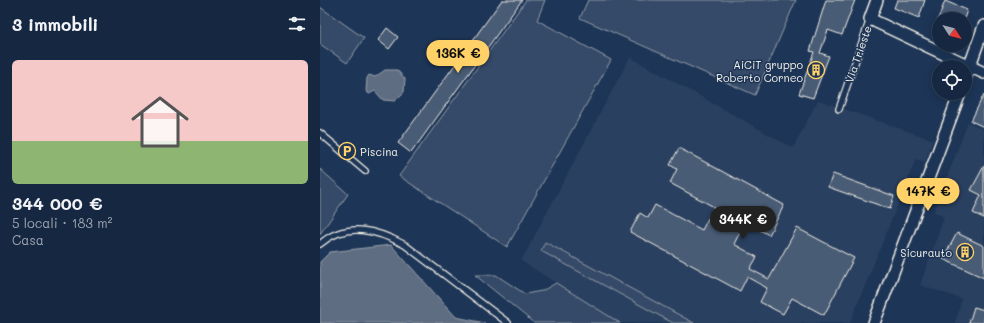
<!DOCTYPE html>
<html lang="it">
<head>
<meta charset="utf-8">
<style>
	:root { --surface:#162841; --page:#1f3048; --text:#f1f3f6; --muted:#9ea6b1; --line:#35445a; --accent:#ffd166 }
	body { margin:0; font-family:Mali,sans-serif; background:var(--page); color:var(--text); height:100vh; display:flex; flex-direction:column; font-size:15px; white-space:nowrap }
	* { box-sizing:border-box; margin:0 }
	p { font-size:13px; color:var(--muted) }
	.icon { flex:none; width:22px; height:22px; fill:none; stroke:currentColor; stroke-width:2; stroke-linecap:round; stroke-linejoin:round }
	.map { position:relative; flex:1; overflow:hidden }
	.sheet { display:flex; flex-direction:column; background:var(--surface); width:320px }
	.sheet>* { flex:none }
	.needle { width:26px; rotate:126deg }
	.tools { position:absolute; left:612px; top:12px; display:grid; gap:8px }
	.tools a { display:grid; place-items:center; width:40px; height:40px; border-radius:50%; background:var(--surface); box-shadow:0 2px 10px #0003,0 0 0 1px var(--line); font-size:20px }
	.price { position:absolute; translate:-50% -34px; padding:0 9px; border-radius:14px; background:var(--accent); color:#111; font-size:13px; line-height:26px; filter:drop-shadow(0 1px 2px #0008) }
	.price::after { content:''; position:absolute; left:50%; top:24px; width:12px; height:9px; margin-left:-6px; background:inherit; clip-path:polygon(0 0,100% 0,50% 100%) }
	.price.active { background:#222; color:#fff }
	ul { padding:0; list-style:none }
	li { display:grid; align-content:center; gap:8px; height:212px; padding:0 12px }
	li span { display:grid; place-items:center; height:124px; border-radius:6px; color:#555 }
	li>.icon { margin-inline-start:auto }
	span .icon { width:72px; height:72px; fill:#fffc; stroke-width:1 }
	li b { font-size:17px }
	h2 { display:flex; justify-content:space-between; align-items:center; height:48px; padding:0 12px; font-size:17px }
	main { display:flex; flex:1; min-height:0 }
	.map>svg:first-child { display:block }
	.built { fill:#2a4060 }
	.green { fill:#354a67; stroke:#949ea8 }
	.water { fill:#5e6d82; stroke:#9aa2ab }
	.building { fill:#485b74; stroke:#f4f1e8 }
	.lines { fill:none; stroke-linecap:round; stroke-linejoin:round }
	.lane-casing { stroke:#f4f1e8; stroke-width:8 }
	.street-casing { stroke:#f4f1e8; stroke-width:14 }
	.lane { stroke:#1d3557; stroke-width:5.5 }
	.street { stroke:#1d3557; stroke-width:11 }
	.labels { text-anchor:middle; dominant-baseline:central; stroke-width:3; stroke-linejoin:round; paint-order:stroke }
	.street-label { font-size:11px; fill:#f4f1e8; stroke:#1d3557 }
	.poi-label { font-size:11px; fill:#f4f1e8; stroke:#1d3557; text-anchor:end }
</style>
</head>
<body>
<main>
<section class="sheet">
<h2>3 immobili<svg class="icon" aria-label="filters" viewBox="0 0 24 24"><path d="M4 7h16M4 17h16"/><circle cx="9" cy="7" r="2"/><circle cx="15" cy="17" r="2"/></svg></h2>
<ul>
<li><span style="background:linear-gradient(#f6c9c9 65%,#8fb573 0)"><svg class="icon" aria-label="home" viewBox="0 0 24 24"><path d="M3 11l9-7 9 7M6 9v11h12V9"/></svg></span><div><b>344 000 €</b><p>5 locali · 183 m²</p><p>Casa</p></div></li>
</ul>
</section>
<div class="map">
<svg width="664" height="323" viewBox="0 0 664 323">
	<rect width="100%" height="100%" fill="#1d3557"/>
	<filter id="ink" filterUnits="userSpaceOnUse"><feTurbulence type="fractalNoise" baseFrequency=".025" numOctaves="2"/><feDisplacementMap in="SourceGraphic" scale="8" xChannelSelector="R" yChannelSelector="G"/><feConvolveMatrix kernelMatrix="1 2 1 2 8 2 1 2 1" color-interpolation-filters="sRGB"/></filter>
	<g filter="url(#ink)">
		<path class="built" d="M310 57 473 148 498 100 613 140 605 162 596 159 530 323H300L201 261Z
			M648 122 664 130V323H635L642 299 600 285 624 217 614 212Z"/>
		<path class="green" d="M206 0H225L217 20 291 60 187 247 79 176Z
			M268 0H476L435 95 260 18Z
			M0 7 44 38 27 63 0 44Z
			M0 169 28 194 0 234Z
			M225 242 374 323H353L221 251Z
			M155 275H176L205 294 222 291 236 283 300 323H214Z"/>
		<path class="water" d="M65 70H77L85 79 84 92 75 101 63 100 55 91 49 94 46 91 47 78 49 75 55 77Z
			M71 245 136 317 165 323H0V262L10 252Z"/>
		<path class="building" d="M182 0H202L91 153 78 143Z
			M506 0H535L522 35 508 30 500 53 509 56 493 98 479 94 494 52 490 51Z
			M577 0H605L599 18 574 8Z
			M625 1 647 10 644 19H618Z
			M67 28 78 37 69 49 58 40Z
			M664 94V127L651 121Z
			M359 148 464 205 449 235 425 222 414 244 437 257 430 269 449 279 477 228 534 258 504 315 472 298 463 314 440 302 447 288 427 277 420 291 310 232 320 213 328 218 335 205 382 230 394 207 350 183 357 169 350 165Z
			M664 166V218L653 213 661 195 651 190Z
			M513 174 574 196 570 209 508 187Z
			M637 233 664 246V278L623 259Z
			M654 307 664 310V323H649Z"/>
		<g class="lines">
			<g class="lane-casing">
				<path id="lane" d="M519 109 550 19
					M0 133 45 171
					M0 244C26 221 57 230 85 245L188 323"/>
			</g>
			<g class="street-casing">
				<path id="street" d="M557 0 550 19 664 73
					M645 79 664 26
					M554 323 640 93"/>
			</g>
			<use href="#lane" class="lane"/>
			<use href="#street" class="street"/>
		</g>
	</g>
	<defs>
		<g id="building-ring" transform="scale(0.9)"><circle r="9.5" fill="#1d3557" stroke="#ffd166" stroke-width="1.5"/><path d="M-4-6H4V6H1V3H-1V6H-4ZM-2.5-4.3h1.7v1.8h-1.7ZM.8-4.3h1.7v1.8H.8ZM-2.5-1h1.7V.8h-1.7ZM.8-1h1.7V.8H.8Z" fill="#ffd166"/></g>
		<g id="parking-ring" transform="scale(0.9)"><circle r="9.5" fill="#1d3557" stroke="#ffd166" stroke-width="1.5"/><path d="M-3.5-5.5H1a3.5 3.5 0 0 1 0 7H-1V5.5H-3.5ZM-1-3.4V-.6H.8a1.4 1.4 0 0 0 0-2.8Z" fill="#ffd166"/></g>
	</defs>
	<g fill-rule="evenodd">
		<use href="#building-ring" x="496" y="70"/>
		<use href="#parking-ring" x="27" y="151"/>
		<use href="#building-ring" x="645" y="252"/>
	</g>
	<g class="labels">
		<g class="street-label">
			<text transform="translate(538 54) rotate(-71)">Via Trieste</text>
		</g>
		<g class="poi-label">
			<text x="483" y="64">AiCiT gruppo<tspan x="483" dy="13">Roberto Corneo</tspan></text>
			<text x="40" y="151" text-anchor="start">Piscina</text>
			<text x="632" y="252">Sicurauto</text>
		</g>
	</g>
</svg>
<div class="tools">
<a><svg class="needle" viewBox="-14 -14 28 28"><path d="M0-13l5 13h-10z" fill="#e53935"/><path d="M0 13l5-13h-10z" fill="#9ea6b1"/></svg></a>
<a><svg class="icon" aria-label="locate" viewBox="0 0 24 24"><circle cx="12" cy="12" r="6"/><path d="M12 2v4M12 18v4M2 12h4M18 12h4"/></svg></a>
</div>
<b class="price" style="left:138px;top:74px">136K €</b>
<b class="price" style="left:608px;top:212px">147K €</b>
<b class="price active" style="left:423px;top:240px">344K €</b>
</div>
</main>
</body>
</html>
